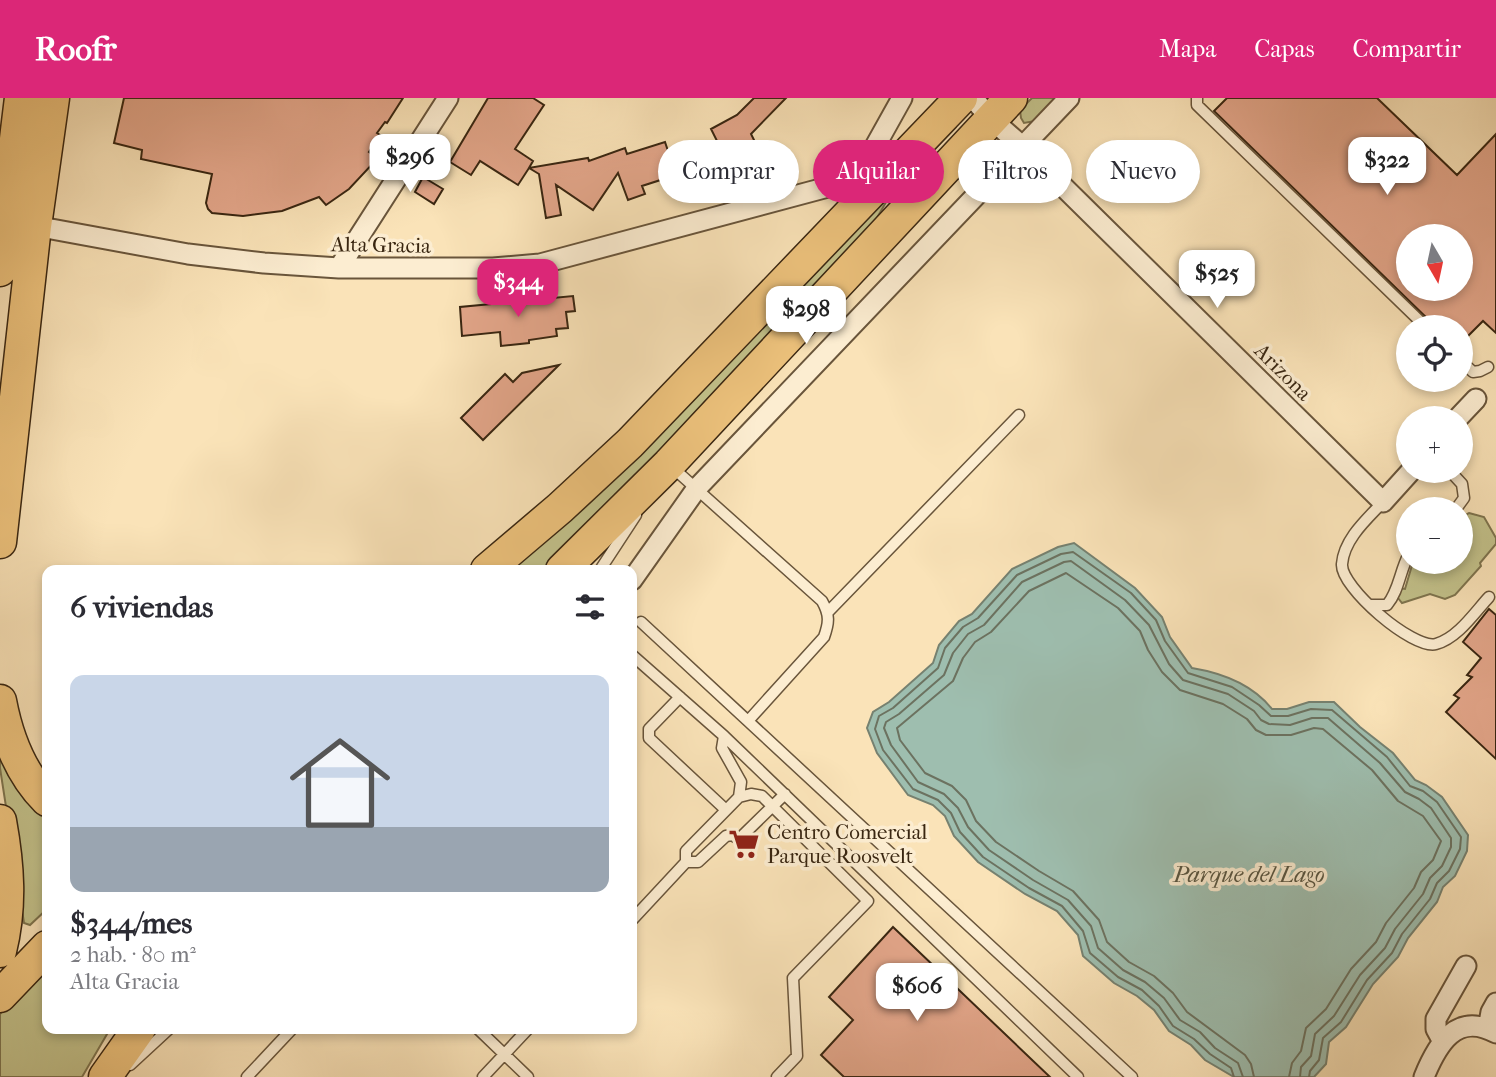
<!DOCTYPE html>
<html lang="es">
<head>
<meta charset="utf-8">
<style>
	:root { --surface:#fff; --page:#f7f7f7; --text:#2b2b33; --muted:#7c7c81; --line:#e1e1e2; --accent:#db2777 }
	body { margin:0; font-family:"IM FELL French Canon",serif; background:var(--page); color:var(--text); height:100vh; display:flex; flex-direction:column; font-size:26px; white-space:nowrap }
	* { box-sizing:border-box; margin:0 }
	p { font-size:23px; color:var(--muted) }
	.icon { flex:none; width:38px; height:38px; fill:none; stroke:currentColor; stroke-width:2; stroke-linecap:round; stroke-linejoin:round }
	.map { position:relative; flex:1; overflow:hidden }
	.drawer { position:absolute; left:42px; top:467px; width:595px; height:469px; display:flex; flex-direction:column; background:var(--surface); border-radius:14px; box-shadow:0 4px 10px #0003 }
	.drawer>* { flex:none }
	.top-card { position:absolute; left:658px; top:42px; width:665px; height:63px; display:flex; gap:14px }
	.needle { width:46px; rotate:171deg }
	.buttons { position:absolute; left:1396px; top:126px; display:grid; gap:14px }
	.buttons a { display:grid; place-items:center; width:77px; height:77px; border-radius:50%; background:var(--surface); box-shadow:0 4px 10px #0003; font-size:35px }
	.price { position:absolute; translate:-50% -60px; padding:0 16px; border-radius:14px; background:#fff; color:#222; font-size:23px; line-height:46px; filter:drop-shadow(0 2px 4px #0008) }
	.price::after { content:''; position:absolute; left:50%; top:42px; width:21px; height:16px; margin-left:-10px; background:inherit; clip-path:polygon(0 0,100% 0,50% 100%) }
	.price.active { background:var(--accent); color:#fff }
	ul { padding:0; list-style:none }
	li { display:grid; align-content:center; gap:14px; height:371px; padding:0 28px }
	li+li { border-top:2px solid var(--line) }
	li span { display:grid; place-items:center; height:217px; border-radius:14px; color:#555 }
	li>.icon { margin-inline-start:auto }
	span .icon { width:126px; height:126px; fill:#fffc; stroke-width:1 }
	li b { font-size:30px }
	h2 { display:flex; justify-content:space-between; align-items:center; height:84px; padding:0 28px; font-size:30px }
	.chip { padding:0 24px; border-radius:32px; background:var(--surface); box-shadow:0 4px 10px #0003; font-size:24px; line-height:63px }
	.chip.active { background:var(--accent); color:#fff }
	header { display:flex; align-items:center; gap:42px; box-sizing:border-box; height:98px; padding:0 35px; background:var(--accent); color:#fff }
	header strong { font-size:33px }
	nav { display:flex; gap:38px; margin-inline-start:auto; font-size:24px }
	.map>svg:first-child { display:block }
	.green { fill:#c3c28b; stroke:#7e744e; stroke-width:2 }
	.water { fill:#9ebeaf; stroke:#768170; stroke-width:2 }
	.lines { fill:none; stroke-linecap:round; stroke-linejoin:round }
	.shore { stroke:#6c7260; stroke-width:2 }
	.building { fill:#e2a589; stroke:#392611; stroke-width:2; fill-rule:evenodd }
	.lane-casing { stroke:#69553b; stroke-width:13 }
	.street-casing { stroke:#69553b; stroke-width:23 }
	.primary-casing { stroke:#392611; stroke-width:35 }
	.lane { stroke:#fcedd1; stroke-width:10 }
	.street { stroke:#fcedd1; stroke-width:19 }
	.primary { stroke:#edc27c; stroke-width:32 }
	.labels { text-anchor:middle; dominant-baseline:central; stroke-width:7; stroke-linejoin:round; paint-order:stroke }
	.street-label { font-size:21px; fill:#392611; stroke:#fcedd1 }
	.poi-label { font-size:21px; fill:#392611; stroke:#fcedd1; text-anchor:start }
	.water-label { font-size:23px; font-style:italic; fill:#575440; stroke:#fcedd1 }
</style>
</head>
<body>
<header>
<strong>Roofr</strong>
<nav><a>Mapa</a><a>Capas</a><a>Compartir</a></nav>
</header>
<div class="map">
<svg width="1496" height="979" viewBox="0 0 1496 979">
	<rect width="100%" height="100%" fill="#fae3b8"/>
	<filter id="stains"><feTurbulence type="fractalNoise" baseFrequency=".00286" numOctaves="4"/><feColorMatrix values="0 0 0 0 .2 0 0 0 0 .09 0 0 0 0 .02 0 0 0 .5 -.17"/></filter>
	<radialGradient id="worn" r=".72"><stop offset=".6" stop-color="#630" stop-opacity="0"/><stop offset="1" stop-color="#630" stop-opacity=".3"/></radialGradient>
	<path class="green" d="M1032 0H1057L1035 23 1024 25 1021 20 1020 12Z
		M956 23V29L889 99 867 137 548 472H502Z
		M1469 415 1484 419 1496 440V446L1480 465 1481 468 1455 497 1445 501 1430 496 1402 505 1398 500V490L1405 491 1413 464H1461V419Z
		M0 648 42 714 47 718V811L30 827 24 825 0 670Z
		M47 859V931H110L82 979H0V916Z"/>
	<path class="water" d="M1074 445 1135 490 1162 519 1170 539 1192 570C1222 575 1253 587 1272 611H1287L1309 604H1334L1360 629 1393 655 1415 682 1426 687 1442 699 1468 737 1467 753 1455 778 1443 789 1437 804 1408 840 1398 859 1373 886 1346 929 1329 944 1326 966 1314 979H1234L1205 962 1191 947 1169 933 1154 912 1137 898 1114 885 1083 858 1078 837 1057 813 1025 796 978 764 954 738 945 718 933 707 908 697 877 655 867 630 873 614 889 604 933 565 939 547 959 523 972 516 1012 471 1058 449Z"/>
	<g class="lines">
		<path class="shore" d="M1234 979 1231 970 1210 956 1194 941 1173 928 1159 908 1142 892 1118 879 1090 855 1083 833 1062 808 1029 790 983 759 960 734 951 715 938 702 913 691 883 652 875 631 879 618 893 610 938 570 945 550 963 529 978 520 1017 477 1061 456 1073 454 1131 495 1156 522 1165 543 1188 575 1232 589 1259 607 1271 618H1288L1311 611 1332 612 1387 659 1410 688 1423 693 1437 704 1461 739 1460 751 1449 773 1437 785 1430 801 1402 836 1392 855 1367 882 1341 924 1323 940 1319 962 1310 973 1309 979
			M1243 979 1238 965 1215 950 1200 934 1180 922 1164 900 1145 884 1123 872 1098 850 1091 828 1068 802 1033 782 989 752 968 729 958 710 944 696 918 684 891 647 884 630 886 624 899 616 944 577 953 555 968 536 984 527 1022 484 1064 464 1071 463 1125 502 1149 527 1169 566 1183 582 1228 596 1254 613 1261 622 1269 626 1290 627 1312 620H1328L1380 665 1405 694 1419 701 1431 710 1451 740V749L1442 768 1430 780 1423 796 1395 831 1385 850 1360 877 1334 918 1315 936 1311 958 1301 969 1300 979
			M1254 979 1251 966 1245 957 1187 914 1173 895 1154 878 1129 864 1107 844 1099 822 1073 793 1039 773 996 744 976 723 966 702 952 688 925 675 900 642 897 630 953 583 963 560 975 544 991 534 1029 493 1066 475 1118 510 1140 533 1148 552 1162 574 1180 592 1223 606 1247 621 1256 632 1266 637H1291L1314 630 1323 631 1372 672 1398 703 1423 718 1441 743 1433 762 1421 774 1414 790 1386 825 1376 844 1351 871 1326 911 1306 930 1301 953 1292 965 1289 979"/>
	</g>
	<path class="building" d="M124 0H403L387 25 385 24 377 35 380 37 369 54 378 60 349 91 326 107 319 99 282 113 243 118 212 115 208 111 206 105 212 76 141 61 142 52 114 45Z
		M488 0H533L544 7 515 51 533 63 529 70 588 60 589 63 625 50 627 56 665 44 676 77 642 88 645 96 628 102 618 75 593 112 556 87 561 117 546 120 539 76 529 70 518 87 480 63 471 77 450 64Z
		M754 0H786L751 36 761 56 731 71 711 31 737 17Z
		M1227 0H1377L1457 77 1496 36V235L1483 223 1461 245V229H1433L1431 224 1214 13ZM1409 138H1461V191H1409Z
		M423 79 443 91 434 106 415 94Z
		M573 198 575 213 566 214 568 230 556 231 557 238 529 242V245L501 248 500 234 462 238 460 209Z
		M559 267 483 342 461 320 505 276 513 284 522 275Z
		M1489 511 1496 517V661L1446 614 1459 600 1454 597 1472 579 1467 577 1481 560 1463 544Z
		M893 829 1050 979H844L821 957 853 922 829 899Z"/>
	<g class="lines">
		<g class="lane-casing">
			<path id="lane" d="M1197 0V7L1426 229
				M1461 263 1473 274 1480 273 1488 269
				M672 369 822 503C830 517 829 525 824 539L748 623
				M1450 373 1462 386 1464 400 1456 411
				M1383 404C1367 421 1344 441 1342 466 1340 489 1413 552 1436 546 1458 540 1475 514 1489 499
				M600 472 636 417
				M1371 507H1387C1399 493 1400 472 1409 456
				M828 514 1019 317
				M641 524 1132 979
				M632 557 724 638 1078 979
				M680 599 649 631V640L726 712
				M724 638 722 650 741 684 739 699
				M686 764H698L726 738 732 737 739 741 785 696
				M632 822 686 764V753L739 699 751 696 762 698 868 803 793 880 797 958 777 979
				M478 931 528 979
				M130 967 169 931
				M247 979 292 931
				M483 979 528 931"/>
		</g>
		<g class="street-casing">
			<path id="street" d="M973 0 991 21 1023 49 1383 404 1411 373
				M27 129 35 128 188 156 264 165 339 170H493L540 166 828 89 852 77 868 61 902 0
				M339 170 448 0
				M1458 320 1476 301
				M632 482 697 390 1069 0
				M1488 931 1491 914 1496 905
				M1442 942 1436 931V921L1466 868
				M1424 979C1437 947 1456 913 1496 935"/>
		</g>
		<g class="primary-casing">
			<path id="primary" d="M0 172 21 0
				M0 444 35 128 53 0
				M487 472 560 410 630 345 961 0
				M562 472 669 366 1011 0
				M0 603C7 640 20 675 47 702
				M0 723C8 767 11 809 0 853
				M0 898 47 849
				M105 979 139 931"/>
		</g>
		<use href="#lane" class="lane"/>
		<use href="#street" class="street"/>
		<use href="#primary" class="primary"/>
	</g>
	<defs>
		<g id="supermarket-bare" transform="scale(2.415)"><path d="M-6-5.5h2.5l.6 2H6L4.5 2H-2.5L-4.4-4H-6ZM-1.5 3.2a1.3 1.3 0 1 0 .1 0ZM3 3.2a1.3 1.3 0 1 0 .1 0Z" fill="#8f2418" stroke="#fcedd1" stroke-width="2.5" paint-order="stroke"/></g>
	</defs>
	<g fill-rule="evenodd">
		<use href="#supermarket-bare" x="744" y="746"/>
	</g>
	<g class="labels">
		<g class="street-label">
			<text transform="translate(381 147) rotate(1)">Alta Gracia</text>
			<text transform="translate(1283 274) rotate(45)">Arizona</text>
		</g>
		<g class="poi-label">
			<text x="767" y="734">Centro Comercial<tspan x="767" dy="24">Parque Roosvelt</tspan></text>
		</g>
		<g class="water-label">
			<text x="1249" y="776">Parque del Lago</text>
		</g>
	</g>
	<rect width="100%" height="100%" filter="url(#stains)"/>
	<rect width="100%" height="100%" fill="url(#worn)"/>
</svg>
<div class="buttons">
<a><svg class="needle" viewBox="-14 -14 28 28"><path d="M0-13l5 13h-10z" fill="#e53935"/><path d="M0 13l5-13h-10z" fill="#7c7c81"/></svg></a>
<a><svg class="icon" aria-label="locate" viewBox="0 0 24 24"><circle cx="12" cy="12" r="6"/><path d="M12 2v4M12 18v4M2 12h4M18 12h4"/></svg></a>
<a>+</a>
<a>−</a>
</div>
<b class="price" style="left:410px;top:96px">$296</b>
<b class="price" style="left:1387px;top:99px">$322</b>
<b class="price" style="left:1217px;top:212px">$525</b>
<b class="price active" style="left:518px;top:221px">$344</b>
<b class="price" style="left:806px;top:248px">$298</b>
<b class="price" style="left:917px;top:925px">$606</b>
<div class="top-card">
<a class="chip">Comprar</a>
<a class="chip active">Alquilar</a>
<a class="chip">Filtros</a>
<a class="chip">Nuevo</a>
</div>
<section class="drawer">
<h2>6 viviendas<svg class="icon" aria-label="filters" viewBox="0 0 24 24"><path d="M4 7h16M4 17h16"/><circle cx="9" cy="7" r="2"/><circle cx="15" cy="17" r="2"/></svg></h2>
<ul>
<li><span style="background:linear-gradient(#c9d6e8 70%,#9aa5b1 0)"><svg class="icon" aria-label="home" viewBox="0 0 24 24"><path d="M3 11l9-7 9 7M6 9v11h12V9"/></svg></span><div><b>$344/mes</b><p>2 hab. · 80 m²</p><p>Alta Gracia</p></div></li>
</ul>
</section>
</div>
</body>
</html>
